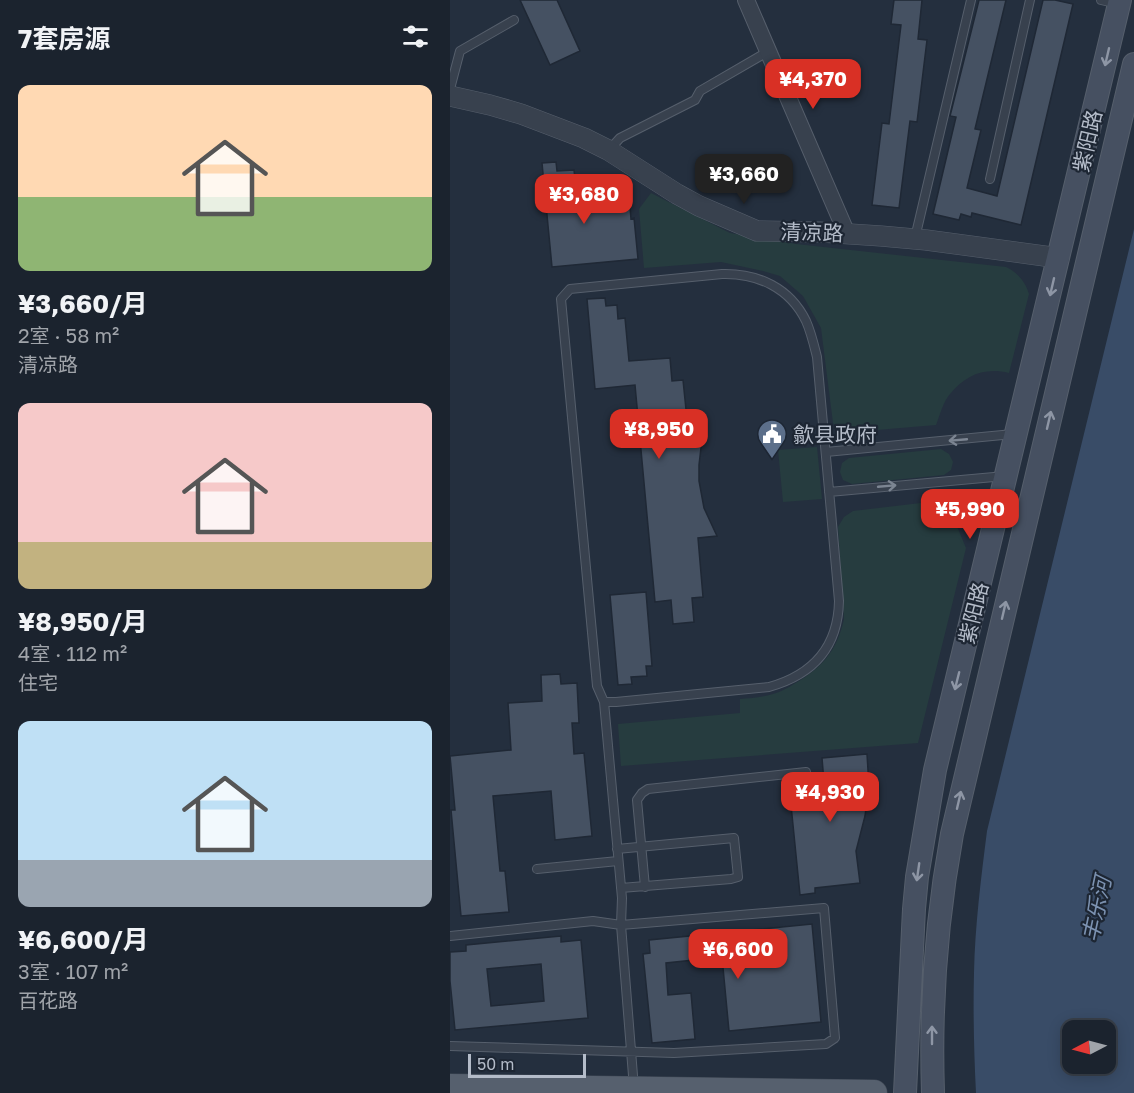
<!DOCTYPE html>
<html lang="zh">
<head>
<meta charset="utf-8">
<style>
	:root { --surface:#1b232e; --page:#282f3a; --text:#f1f3f6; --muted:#a0a4aa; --line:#39404a; --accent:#d93025 }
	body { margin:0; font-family:"Golos Text","Noto Sans SC",sans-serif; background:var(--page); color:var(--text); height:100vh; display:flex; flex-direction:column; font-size:22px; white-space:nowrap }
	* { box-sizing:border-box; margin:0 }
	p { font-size:20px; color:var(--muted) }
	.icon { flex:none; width:33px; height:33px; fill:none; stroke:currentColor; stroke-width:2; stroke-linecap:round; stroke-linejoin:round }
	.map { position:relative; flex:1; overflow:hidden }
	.sheet { display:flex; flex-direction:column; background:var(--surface); width:450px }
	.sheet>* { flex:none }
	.needle { width:39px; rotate:264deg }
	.controls { position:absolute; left:612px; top:1020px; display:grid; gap:12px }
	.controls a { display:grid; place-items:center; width:54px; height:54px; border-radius:12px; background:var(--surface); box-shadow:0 3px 15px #0003,0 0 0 2px var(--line); font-size:30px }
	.scale { position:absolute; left:18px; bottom:15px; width:118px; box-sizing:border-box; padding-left:6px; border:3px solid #b4bcc9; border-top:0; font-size:16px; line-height:21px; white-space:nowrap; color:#b4bcc9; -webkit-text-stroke:4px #1d2633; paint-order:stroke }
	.price { position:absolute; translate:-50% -51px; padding:0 14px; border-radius:12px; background:var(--accent); color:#fff; font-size:20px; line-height:39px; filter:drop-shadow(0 2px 3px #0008) }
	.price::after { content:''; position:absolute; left:50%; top:36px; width:18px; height:14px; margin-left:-9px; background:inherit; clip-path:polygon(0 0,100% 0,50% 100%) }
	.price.selected { background:#222; color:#fff }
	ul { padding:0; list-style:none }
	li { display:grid; align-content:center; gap:12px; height:318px; padding:0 18px }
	li span { display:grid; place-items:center; height:186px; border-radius:12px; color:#555 }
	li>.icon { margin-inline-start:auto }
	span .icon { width:108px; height:108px; fill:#fffc; stroke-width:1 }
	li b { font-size:26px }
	h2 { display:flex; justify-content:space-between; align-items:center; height:72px; padding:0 18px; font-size:26px }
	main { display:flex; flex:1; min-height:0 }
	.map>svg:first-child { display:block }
	.green { fill:#263c3f }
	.water { fill:#394c67; fill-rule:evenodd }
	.building { fill:#455162; stroke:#1f2835; stroke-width:1.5; fill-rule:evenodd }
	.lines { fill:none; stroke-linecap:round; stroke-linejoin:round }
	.service-casing { stroke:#565f6c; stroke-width:10 }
	.minor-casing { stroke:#565f6c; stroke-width:18 }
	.tertiary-casing { stroke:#565f6c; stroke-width:21 }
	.secondary-casing { stroke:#565f6c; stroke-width:24 }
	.primary-casing { stroke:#414a57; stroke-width:27 }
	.service { stroke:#38414e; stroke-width:8 }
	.minor { stroke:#38414e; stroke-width:16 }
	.tertiary { stroke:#38414e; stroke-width:20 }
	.secondary { stroke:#465061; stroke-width:22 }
	.primary { stroke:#56606e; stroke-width:26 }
	.oneway { stroke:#8e96a5 }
	.oneway2 { stroke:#7c8592 }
	.labels { text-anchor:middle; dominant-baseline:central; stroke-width:4.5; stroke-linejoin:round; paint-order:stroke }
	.street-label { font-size:21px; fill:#b4bcc9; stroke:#1d2633 }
	.poi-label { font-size:21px; fill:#b4bcc9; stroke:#1d2633; text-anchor:start }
	.water-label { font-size:22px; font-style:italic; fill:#7c92b1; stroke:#1d2633 }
</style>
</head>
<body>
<main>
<section class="sheet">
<h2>7套房源<svg class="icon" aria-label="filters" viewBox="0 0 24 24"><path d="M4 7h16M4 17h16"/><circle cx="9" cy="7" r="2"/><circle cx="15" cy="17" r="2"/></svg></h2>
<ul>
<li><span style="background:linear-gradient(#ffd9b3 60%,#8fb573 0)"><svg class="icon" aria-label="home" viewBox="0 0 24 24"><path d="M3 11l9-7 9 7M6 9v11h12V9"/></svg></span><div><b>¥3,660/月</b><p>2室 · 58 m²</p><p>清凉路</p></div></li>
<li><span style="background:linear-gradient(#f6c9c9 75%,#c2b280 0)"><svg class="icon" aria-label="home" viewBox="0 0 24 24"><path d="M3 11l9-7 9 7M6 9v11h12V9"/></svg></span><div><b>¥8,950/月</b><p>4室 · 112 m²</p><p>住宅</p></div></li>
<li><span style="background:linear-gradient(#bfe0f5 75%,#9aa5b1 0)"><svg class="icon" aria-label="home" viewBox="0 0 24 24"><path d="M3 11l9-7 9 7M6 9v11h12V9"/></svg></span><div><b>¥6,600/月</b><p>3室 · 107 m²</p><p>百花路</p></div></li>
</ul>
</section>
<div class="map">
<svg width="684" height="1093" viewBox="0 0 684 1093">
	<rect width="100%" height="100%" fill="#242f3e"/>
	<path class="green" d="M201 193 280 233 346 244 556 267C568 273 575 281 579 294L559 373C534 367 516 375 500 394 493 402 490 415 486 425L391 433 383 423 371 328 353 296 330 276 313 271 271 262 194 268 189 209Z
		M367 447 372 499 333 502 328 450Z
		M491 449 499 454 503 462 501 470 494 475 402 484 393 480 390 472 392 463 399 458Z
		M496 500 516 548 468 743 171 766 168 724 290 713V699C301 698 313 697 323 694 330 692 338 688 344 684 372 668 387 651 394 619L388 527 394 517 403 511Z"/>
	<path class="water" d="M684 229V1093H526C524 1053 523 1013 524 973 525 926 531 878 537 831ZM622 1030H656V1064H622Z"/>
	<path class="building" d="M70 0H107L130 51 100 65Z
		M444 0H472L468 39 477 40 467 122 460 121 449 208 422 205 432 123 439 124 451 25 441 24Z
		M529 0H556L525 129 531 130 517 188 547 196 593 0H605L623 4 571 225 522 213 521 217 511 214 509 220 483 214 506 117 500 116Z
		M106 162 107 171 124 170 128 206 158 203V209L180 207 181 219 184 218 188 259 102 267 92 163Z
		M155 298 156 306 167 305 168 319 175 318 179 361 220 358 222 381 233 380 238 429 256 427 251 448 249 465V481L254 508 267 536 248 538 253 597 242 598 244 622 223 624 221 600 205 602 185 385 145 389 137 299Z
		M196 592 202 666H196L197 676 181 677 182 684 168 685 160 595Z
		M110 674 111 684 127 683 129 723H122L124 754 134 753 142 836 105 840 101 791 43 796 50 871H55L59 912 11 916 1 810H5L0 756 61 750 58 703 92 701 91 675Z
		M417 754 419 786 415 816 406 851 410 883 365 888V893L350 895 339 785 374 782 372 758Z
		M362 924 371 1022 279 1031 272 957 216 963 218 995 241 993 245 1039 202 1043 193 954 200 953 199 940Z
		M111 936V942L131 940 138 1018 5 1030 0 981V952L16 951V945ZM91 964 94 1001 41 1006 37 969Z"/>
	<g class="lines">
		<g class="service-casing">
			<path id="service" d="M651 0 668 4
				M0 89 10 51 64 20
				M159 150 170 138 245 100 250 91 319 51
				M540 179 580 0
				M465 238 521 0
				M376 452 563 434
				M379 492 555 476
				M154 702H166L319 687C362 675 388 648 389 601L367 357C364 345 361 332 356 321 340 288 308 273 272 274L120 289 111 299 147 686 154 702 172 898 171 925 184 1088
				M167 849 284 838 288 877 281 879 171 888
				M87 869 168 861
				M195 887 187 800 192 793 198 789 356 772
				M0 936 143 921 171 925 374 908 385 1038 376 1044 224 1053 0 1046"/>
		</g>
		<g class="minor-casing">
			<path id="minor" d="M296 0 397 234"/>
		</g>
		<g class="tertiary-casing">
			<path id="tertiary" d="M0 96 40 105 71 114 134 138 158 150 227 194 249 206 307 231 370 232 431 236 476 240 609 258"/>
		</g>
		<g class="secondary-casing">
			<path id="secondary" d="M455 1093 464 909 467 877 485 770 670 0
				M483 1093C480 1004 486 921 502 834L684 64"/>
		</g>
		<g class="primary-casing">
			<path id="primary" d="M0 1087 424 1093"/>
		</g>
		<use href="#service" class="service"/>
		<use href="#minor" class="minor"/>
		<use href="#tertiary" class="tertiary"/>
		<use href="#secondary" class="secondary"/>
		<use href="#primary" class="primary"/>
	</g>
	<defs><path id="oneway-shaft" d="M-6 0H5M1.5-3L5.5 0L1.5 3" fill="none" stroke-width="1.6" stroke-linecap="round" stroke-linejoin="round" transform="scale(1.5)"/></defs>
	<g class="oneway">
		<use href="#oneway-shaft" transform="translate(657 57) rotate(103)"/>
		<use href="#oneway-shaft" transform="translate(602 287) rotate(103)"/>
		<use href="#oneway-shaft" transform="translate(599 420) rotate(-77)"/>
		<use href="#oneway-shaft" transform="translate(554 610) rotate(-77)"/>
		<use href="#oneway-shaft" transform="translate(507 681) rotate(104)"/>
		<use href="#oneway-shaft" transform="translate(509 800) rotate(-77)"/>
		<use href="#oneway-shaft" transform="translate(468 872) rotate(98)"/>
		<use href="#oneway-shaft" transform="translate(482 1035) rotate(-90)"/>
	</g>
	<g class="oneway2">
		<use href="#oneway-shaft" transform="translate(508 440) rotate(175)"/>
		<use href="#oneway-shaft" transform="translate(437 486) rotate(-5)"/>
	</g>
	<defs>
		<g id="civic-pin" transform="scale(1.5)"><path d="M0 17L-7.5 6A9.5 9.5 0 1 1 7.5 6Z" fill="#5c6f8a" stroke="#1d2633"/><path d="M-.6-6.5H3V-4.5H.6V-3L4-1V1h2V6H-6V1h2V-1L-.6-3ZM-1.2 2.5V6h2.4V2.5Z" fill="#fff"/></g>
	</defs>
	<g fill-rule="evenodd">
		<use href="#civic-pin" x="322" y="434"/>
	</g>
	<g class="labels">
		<g class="street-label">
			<text transform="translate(637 141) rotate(-77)">紫阳路</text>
			<text transform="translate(362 232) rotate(2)">清凉路</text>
			<text transform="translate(523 613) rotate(-76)">紫阳路</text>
		</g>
		<g class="poi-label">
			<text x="343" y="434">歙县政府</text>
		</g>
		<g class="water-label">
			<text transform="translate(646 909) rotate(-78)">丰乐河</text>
		</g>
	</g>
</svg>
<div class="controls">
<a><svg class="needle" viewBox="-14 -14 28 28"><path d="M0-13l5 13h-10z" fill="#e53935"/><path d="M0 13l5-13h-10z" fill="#a0a4aa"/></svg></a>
</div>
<div class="scale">50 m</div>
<b class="price" style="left:363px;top:110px">¥4,370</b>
<b class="price selected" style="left:294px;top:205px">¥3,660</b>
<b class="price" style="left:134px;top:225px">¥3,680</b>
<b class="price" style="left:209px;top:460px">¥8,950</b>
<b class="price" style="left:520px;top:540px">¥5,990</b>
<b class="price" style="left:380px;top:823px">¥4,930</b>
<b class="price" style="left:288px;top:980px">¥6,600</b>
</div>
</main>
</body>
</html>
